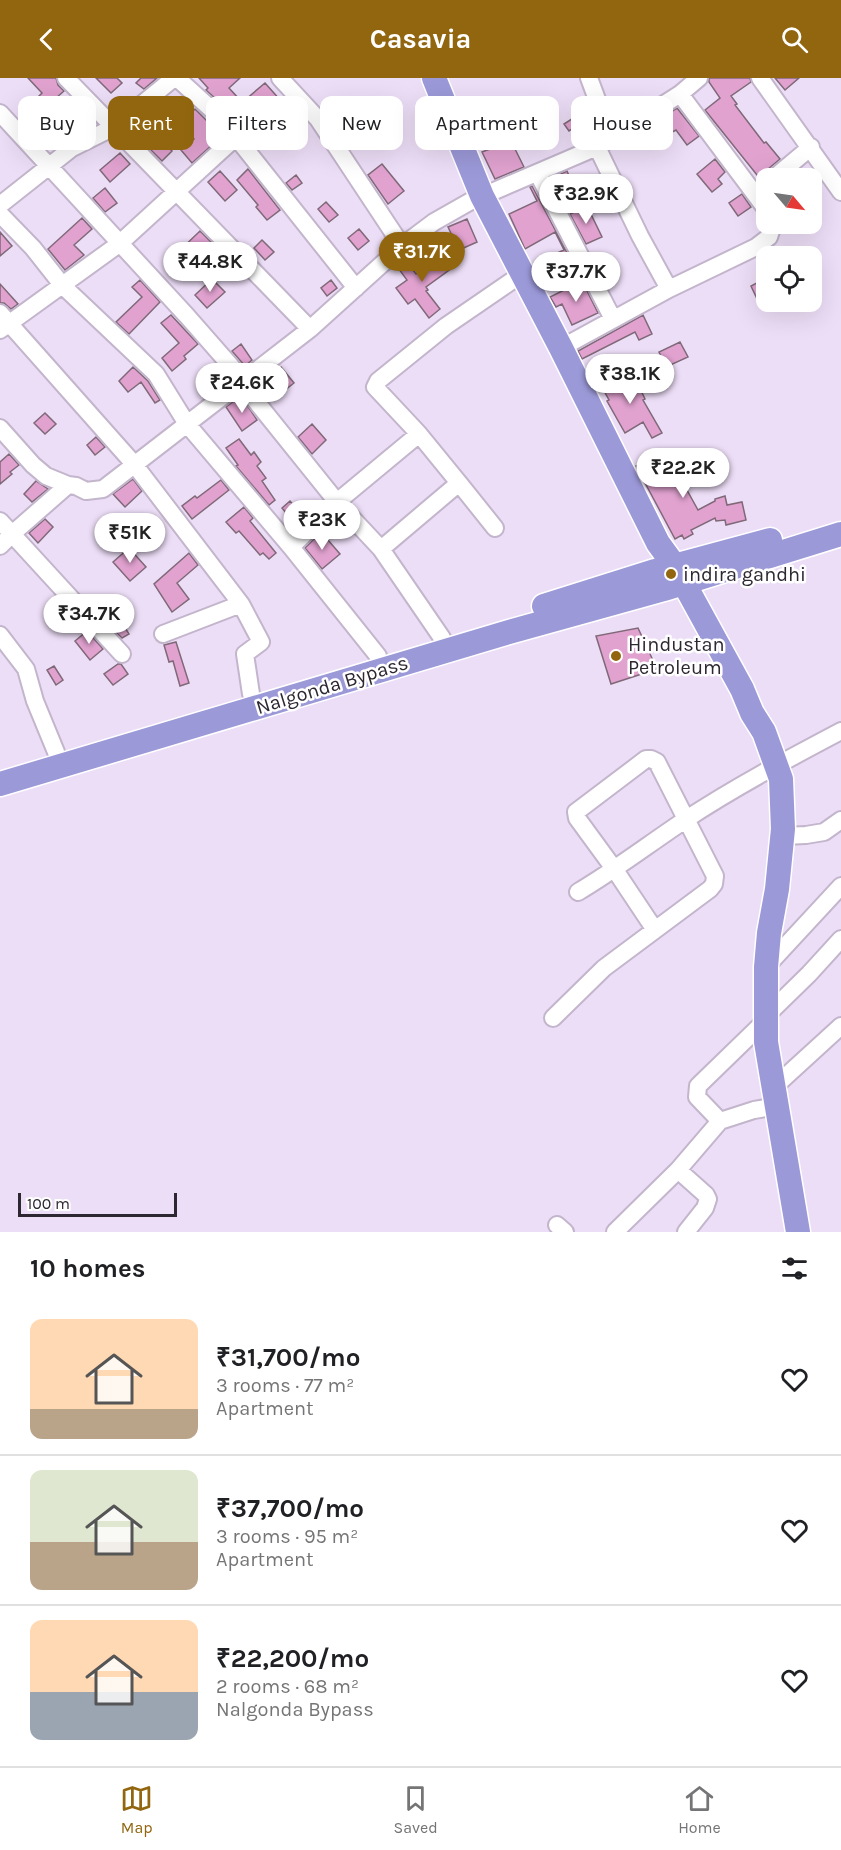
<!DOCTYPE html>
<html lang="en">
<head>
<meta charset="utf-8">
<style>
	:root { --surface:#fff; --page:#f6f6f6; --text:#202124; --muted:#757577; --line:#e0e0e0; --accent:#91660f }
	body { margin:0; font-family:Karla,sans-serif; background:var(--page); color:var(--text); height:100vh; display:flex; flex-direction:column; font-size:22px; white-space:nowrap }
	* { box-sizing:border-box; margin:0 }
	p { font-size:20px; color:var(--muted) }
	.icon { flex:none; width:33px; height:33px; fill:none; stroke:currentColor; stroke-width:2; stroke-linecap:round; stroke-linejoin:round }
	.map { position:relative; height:1154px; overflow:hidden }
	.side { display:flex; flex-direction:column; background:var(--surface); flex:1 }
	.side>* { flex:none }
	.guide { position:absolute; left:18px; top:18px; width:806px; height:54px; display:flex; gap:12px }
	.needle { width:39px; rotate:119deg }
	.tools { position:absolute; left:756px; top:90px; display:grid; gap:12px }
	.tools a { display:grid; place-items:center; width:66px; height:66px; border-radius:12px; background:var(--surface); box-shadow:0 6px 24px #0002; font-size:30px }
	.scale { position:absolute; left:18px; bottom:15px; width:159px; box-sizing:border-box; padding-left:6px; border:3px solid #2d2731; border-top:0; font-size:16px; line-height:21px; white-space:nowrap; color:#2d2731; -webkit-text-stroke:4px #fff; paint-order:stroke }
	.price { position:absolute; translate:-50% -51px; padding:0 14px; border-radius:21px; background:#fff; color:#222; font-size:20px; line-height:39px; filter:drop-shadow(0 2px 3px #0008) }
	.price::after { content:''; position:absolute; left:50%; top:36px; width:18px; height:14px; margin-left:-9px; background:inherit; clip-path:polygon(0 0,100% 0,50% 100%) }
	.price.active { background:var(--accent); color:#fff }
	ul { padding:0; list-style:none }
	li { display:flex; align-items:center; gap:18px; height:150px; padding:0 30px }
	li+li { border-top:2px solid var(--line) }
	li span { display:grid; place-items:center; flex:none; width:168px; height:120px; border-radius:12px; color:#555 }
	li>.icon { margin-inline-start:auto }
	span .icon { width:72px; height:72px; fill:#fffc; stroke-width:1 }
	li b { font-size:26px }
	h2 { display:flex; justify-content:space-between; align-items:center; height:72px; padding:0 30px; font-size:26px }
	.pill { padding:0 21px; border-radius:12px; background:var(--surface); box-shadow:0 6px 24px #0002; font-size:21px; line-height:54px }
	.pill.active { background:var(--accent); color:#fff }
	header { display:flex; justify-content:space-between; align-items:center; height:78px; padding:0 30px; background:var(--accent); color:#fff; font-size:27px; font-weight:700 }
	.menu { display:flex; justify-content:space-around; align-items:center; height:84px; border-top:2px solid var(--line); background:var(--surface); font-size:16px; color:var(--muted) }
	.menu a { display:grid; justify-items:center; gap:3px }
	.menu .active { color:var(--accent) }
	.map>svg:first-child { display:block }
	.building { fill:#e1a2d0; stroke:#7f6978; stroke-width:1.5 }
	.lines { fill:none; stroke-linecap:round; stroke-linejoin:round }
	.minor-casing { stroke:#c3b5cc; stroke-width:20 }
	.highway-casing { stroke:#fff; stroke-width:27 }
	.minor { stroke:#fff; stroke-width:16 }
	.highway { stroke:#9c99d9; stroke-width:24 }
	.poi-dot { fill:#91660f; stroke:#fff; stroke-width:2 }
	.labels { text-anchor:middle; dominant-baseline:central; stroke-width:5; stroke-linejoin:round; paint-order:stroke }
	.poi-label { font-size:20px; fill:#2d2731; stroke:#fff; text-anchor:start }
	.street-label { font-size:20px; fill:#2d2731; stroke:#fff }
</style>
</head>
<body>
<header><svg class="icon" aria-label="back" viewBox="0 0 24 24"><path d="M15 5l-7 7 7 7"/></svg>Casavia<svg class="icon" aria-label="search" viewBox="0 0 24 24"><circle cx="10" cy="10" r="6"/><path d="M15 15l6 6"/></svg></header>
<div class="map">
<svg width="841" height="1154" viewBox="0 0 841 1154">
	<rect width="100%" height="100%" fill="#eddef7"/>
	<path class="building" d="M28 0H56L58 7 64 13 48 27 39 18 42 15Z
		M96 0H117L122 5 111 15Z
		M141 0H157L144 11 136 5Z
		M199 0H240L229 10 240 22 228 32 206 12 208 10Z
		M709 0H750L751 4 731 18 737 26 735 27 764 65 766 64 780 81 767 92 761 102 705 32 720 20 709 4Z
		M775 0H799L785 12Z
		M265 5 306 51 289 66 259 34 257 36 245 22Z
		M589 30 592 38 569 53 564 46Z
		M677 30 699 58 687 67 676 52 648 67 642 54 662 44 660 41Z
		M195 31 222 58 192 85 181 72 194 61 179 46Z
		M83 32 91 41 77 55 68 46Z
		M142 45 157 62 159 60 172 73 162 83 132 53Z
		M511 63 524 89 495 101 482 74Z
		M120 75 130 86 110 104 100 92Z
		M715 81 725 94 718 101 722 106 712 114 697 96Z
		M382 86 404 113 388 126 368 97Z
		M248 91 280 132 267 142 256 129 258 127 237 102Z
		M220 93 237 112 225 123 208 104Z
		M567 93 572 105 558 112 552 100Z
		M296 97 302 105 292 112 286 105Z
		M532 108 572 184 552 194 553 196 543 201 535 185 564 172 555 154 525 171 509 136 537 123 530 109Z
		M105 110 117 125 105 134 93 120Z
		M742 116 751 129 738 138 729 125Z
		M326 124 338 137 329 144 318 131Z
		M587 128 602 159 586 166 570 136Z
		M82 140 92 151 74 167 84 177 65 192 48 171Z
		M467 141 477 164 459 172 448 149Z
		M791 146H811L800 155Z
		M359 151 369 163 358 172 348 160Z
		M200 153 232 185 222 195 205 176 202 179 199 175 186 187 176 176Z
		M0 154 12 168 0 178Z
		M262 162 274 174 265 182 254 170Z
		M443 177 452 190 426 209 428 212 426 213 440 231 429 240 415 221 408 226 396 210 407 202 396 187 404 180 416 196Z
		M766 200V221L759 225 751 208Z
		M212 201 225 214 207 230 195 217Z
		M140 202 160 224 129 256 116 244 142 219 132 209Z
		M331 202 337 210 327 218 321 210Z
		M582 203 598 235 572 247 562 226 556 229 550 219Z
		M0 206 18 226 11 231 4 225H0Z
		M171 237 198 266 184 278 186 281 172 293 162 280 179 265 161 245Z
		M643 237 652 256 639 262 635 254 582 281 578 273Z
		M680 264 688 279 666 289 659 274Z
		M241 266 252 282 245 288 232 273Z
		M215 286 226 298 213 309 203 296Z
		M133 289 148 303 160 322 155 325 141 304 128 314 119 303Z
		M281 289 294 305 275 320 261 304Z
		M632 294 645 321 643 322 662 355 652 360 643 344 625 355 607 323 609 322 603 311Z
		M241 318 257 342 242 353 226 329Z
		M45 335 56 346 45 356 34 345Z
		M312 346 326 362 312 376 298 359Z
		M96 359 105 369 95 377 87 367Z
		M239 361 251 377 254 374 261 384 257 388 266 400 262 403 275 422 269 427 236 388 238 387 226 370Z
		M668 373 673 382 671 383 698 432 715 423V421L725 418 727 427 742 424 746 442 726 447 725 442 716 443 715 440 691 452 693 456 684 461 682 457 675 461 636 388 649 380 651 383Z
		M9 376 19 387 10 394 12 396 0 406V384Z
		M133 401 142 413 125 429 113 416Z
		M221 402 229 412 192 441 182 428 195 418 197 420Z
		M36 403 48 411 32 424 24 416Z
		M290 423 303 439 295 446 282 430Z
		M244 429 253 440 250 443 276 475 269 481 263 475 260 477 239 453 236 455 226 444Z
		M45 441 53 449 38 465 29 455Z
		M321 454 340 476 322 491 305 470Z
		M129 470 146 489 130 503 113 484Z
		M189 475 198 487 177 505 189 521 172 534 154 506Z
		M117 537 129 556 122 560 106 544Z
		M638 550 657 591 611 606 596 558Z
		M87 553 103 571 90 582 75 563Z
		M176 564 189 605 180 608 173 583 169 584 164 567Z
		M118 586H121L128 596 113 607 104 596Z
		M54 588 63 602 56 607 47 592Z"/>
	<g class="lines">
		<g class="minor-casing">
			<path id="minor" d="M66 0 310 251
				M177 0 221 40 356 210
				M280 0 318 41 402 168
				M589 0 611 59
				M760 0 841 114
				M680 16 766 131
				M0 35 187 238 244 303 255 322 337 424 381 471
				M597 69 640 158 669 211
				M538 96 613 241
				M774 100 811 69
				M0 127 72 70 114 49 174 0
				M0 136 33 170 63 208 156 296 187 346 291 469 378 578
				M0 235 134 386 241 526 261 564 245 576 251 616
				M0 252 119 166 236 59
				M561 270 669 211 756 169 769 159 772 150V146
				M0 350 33 387 46 398 68 407
				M419 356 375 309 378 303 446 248 513 202
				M459 405 495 450
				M0 443 12 456 0 468
				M291 469 337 424 419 356 459 405 381 471 442 560
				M163 556 241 526
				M0 557 26 591 35 623 56 674
				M122 576 12 456 68 407 76 408 86 413 103 411 310 251 402 168 434 144 471 123 597 69 680 16 699 0
				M783 758 806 757 824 754 841 742
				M578 814C615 792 649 766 685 742 735 709 788 681 841 653
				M766 889 841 808
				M766 938 809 896 841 861
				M553 940 604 890 710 811 714 806 715 798 657 684 651 681H646L576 734 577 740 615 792 655 852
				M773 1010 841 948
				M720 1043 697 1019 698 1008 766 942
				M678 1092 706 1117 708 1121 705 1130 686 1154
				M557 1147 565 1154
				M615 1154 678 1092 720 1043 754 1032 777 1028"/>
		</g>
		<g class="highway-casing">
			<path id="highway" d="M434 0 482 118 561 270 658 465 674 487 742 611 752 635 764 654 781 701 783 751 777 811 769 855 766 889V964L798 1154
				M544 528 655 493 770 462
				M0 706 509 554 664 511 841 456"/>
		</g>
		<use href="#minor" class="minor"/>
		<use href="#highway" class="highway"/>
	</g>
	<g class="poi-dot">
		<circle cx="671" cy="496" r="6"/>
		<circle cx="616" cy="578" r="6"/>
	</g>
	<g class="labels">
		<g class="poi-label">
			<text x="683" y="496">indira gandhi</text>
			<text x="628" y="566">Hindustan<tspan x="628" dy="23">Petroleum</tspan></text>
		</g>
		<g class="street-label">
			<text transform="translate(332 607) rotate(-17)">Nalgonda Bypass</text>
		</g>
	</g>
</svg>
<div class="tools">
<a><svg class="needle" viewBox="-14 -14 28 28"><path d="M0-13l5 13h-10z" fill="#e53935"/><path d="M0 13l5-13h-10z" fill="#757577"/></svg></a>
<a><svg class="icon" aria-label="locate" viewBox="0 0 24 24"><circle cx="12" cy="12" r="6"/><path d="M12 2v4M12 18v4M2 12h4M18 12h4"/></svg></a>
</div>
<div class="scale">100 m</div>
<b class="price" style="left:586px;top:147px">₹32.9K</b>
<b class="price active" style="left:422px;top:205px">₹31.7K</b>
<b class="price" style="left:210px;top:215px">₹44.8K</b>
<b class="price" style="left:576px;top:225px">₹37.7K</b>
<b class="price" style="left:630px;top:327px">₹38.1K</b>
<b class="price" style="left:242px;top:336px">₹24.6K</b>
<b class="price" style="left:683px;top:421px">₹22.2K</b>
<b class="price" style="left:322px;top:473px">₹23K</b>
<b class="price" style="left:130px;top:486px">₹51K</b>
<b class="price" style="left:89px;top:567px">₹34.7K</b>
<div class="guide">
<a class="pill">Buy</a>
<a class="pill active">Rent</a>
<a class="pill">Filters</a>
<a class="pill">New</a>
<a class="pill">Apartment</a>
<a class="pill">House</a>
</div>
</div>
<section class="side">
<h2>10 homes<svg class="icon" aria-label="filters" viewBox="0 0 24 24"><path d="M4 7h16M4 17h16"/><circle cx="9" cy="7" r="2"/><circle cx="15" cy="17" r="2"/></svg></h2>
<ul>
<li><span style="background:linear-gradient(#ffd9b3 75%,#b9a48a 0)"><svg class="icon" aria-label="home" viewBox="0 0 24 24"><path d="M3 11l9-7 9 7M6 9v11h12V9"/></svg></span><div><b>₹31,700/mo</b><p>3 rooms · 77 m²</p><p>Apartment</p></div><svg class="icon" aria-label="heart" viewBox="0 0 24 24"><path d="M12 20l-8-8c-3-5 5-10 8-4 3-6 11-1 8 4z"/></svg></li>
<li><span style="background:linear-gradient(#dfe7d0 60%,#b9a48a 0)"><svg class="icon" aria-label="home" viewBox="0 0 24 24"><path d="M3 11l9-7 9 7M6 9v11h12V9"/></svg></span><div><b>₹37,700/mo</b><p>3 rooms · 95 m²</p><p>Apartment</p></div><svg class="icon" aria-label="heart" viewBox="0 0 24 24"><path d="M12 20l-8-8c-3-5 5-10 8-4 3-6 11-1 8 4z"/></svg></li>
<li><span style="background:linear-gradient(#ffd9b3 60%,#9aa5b1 0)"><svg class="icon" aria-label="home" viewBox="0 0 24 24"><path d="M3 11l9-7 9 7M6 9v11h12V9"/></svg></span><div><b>₹22,200/mo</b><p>2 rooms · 68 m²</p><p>Nalgonda Bypass</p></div><svg class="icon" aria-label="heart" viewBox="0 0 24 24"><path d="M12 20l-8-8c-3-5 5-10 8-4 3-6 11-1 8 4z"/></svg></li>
</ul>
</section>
<nav class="menu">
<a class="active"><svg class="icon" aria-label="map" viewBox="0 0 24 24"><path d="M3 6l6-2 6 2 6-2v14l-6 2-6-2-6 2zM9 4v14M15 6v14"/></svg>Map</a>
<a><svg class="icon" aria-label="saved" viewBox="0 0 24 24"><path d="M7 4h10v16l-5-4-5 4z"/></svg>Saved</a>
<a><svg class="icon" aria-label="home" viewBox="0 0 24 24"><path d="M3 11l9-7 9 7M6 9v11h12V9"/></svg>Home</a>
</nav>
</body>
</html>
